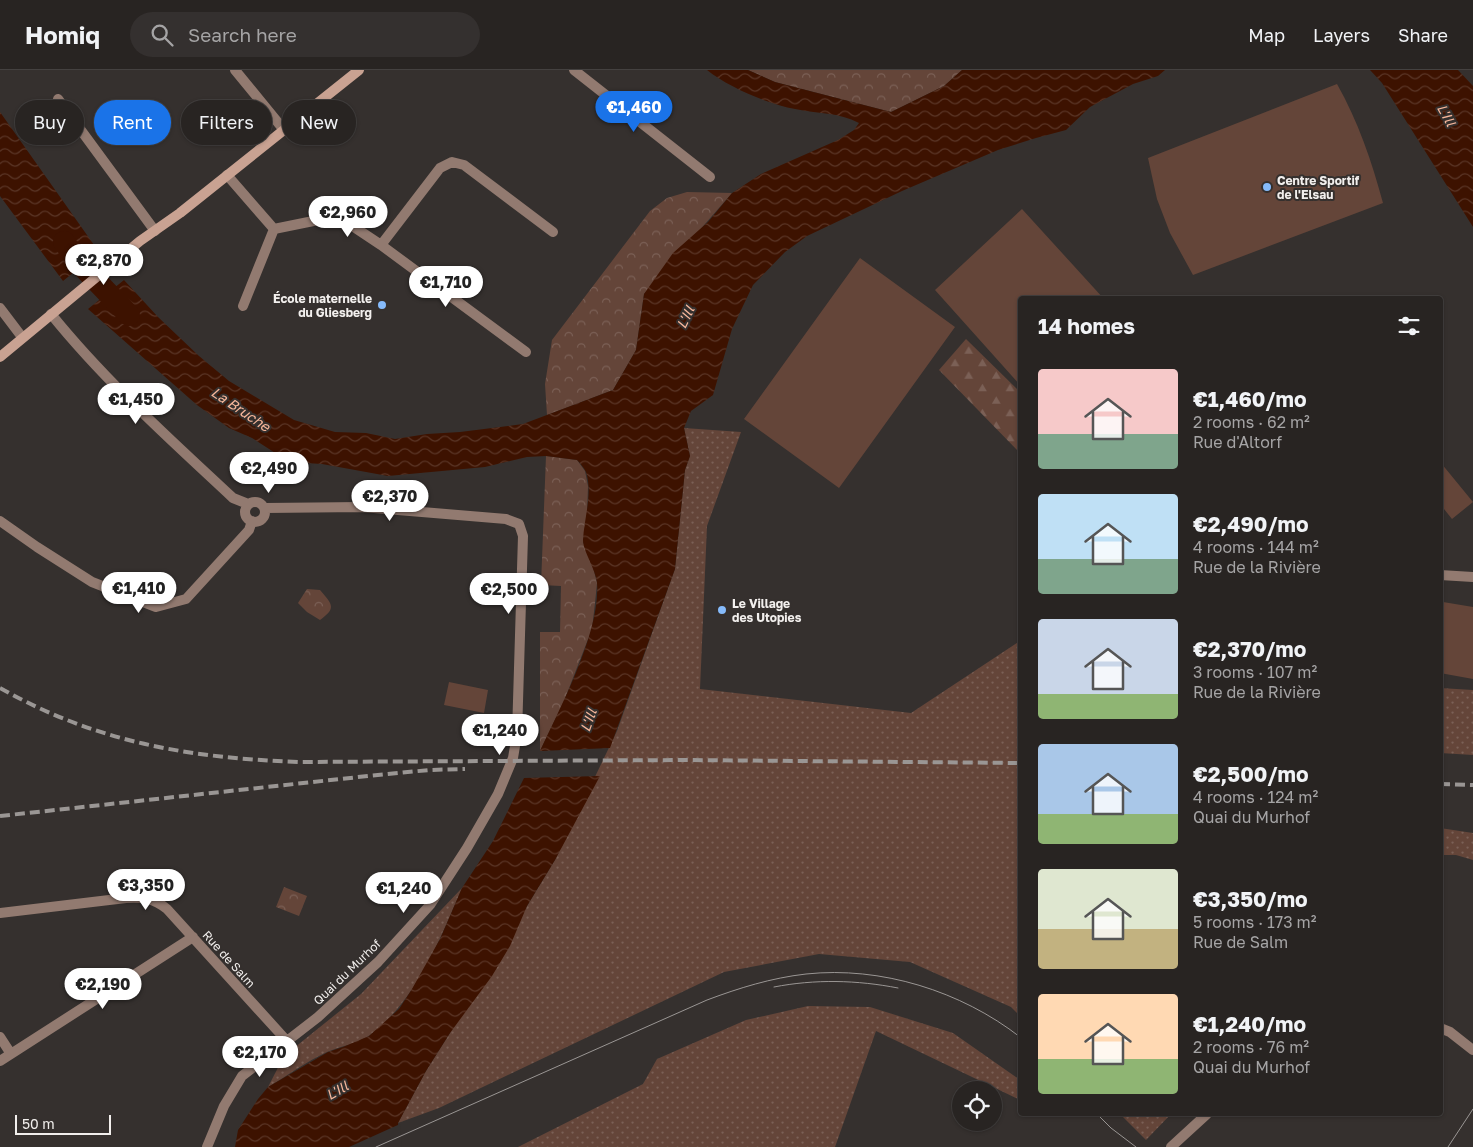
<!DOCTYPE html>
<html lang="en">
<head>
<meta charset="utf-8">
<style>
	:root { --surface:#282422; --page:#34302f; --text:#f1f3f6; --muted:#a5a4a5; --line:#444140; --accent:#1a73e8 }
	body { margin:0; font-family:"Golos Text",sans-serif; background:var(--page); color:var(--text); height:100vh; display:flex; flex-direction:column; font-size:19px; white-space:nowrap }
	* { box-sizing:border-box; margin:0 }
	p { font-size:16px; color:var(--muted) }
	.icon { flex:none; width:28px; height:28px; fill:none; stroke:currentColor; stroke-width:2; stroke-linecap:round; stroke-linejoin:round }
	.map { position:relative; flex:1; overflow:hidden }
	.panel { position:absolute; left:1018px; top:226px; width:425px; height:820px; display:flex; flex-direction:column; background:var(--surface); border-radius:5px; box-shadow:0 1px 4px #0004,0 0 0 1px var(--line) }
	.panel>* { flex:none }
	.guide { position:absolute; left:15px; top:30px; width:475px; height:45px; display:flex; gap:10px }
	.fabs { position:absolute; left:952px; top:1011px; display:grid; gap:10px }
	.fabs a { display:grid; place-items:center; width:50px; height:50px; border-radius:50%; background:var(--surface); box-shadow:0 1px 4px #0004,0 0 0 1px var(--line); font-size:25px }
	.scale { position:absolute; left:15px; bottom:12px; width:96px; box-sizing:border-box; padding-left:5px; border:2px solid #f2efed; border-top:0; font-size:14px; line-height:18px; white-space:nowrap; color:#f2efed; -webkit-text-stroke:4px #35302e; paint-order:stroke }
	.price { position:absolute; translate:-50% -42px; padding:0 11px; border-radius:18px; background:#fff; color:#222; font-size:16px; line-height:32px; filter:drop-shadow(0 1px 2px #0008) }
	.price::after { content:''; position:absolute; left:50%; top:30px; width:15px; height:11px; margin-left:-8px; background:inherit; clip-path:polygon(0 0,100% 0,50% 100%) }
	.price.active { background:var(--accent); color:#fff }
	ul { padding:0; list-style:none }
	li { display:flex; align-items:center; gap:15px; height:125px; padding:0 20px }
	li span { display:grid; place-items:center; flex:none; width:140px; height:100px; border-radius:5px; color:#555 }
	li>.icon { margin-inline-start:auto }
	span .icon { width:60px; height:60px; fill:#fffc; stroke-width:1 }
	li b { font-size:21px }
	h2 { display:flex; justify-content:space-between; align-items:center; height:60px; padding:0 20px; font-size:21px }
	.pill { padding:0 18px; border-radius:22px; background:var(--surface); box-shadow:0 1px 4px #0004,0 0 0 1px var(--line); font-size:18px; line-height:45px }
	.pill.active { background:var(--accent); color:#fff }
	header { display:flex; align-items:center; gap:30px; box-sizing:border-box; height:70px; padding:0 25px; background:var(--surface); border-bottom:1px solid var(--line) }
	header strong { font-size:24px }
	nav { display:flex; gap:28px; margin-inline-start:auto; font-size:18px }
	.search { width:350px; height:45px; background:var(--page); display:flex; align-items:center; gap:12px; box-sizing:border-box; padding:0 18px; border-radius:28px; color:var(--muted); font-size:19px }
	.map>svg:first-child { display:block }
	.grass { fill:url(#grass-dots) }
	.forest { fill:url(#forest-firs) }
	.park { fill:url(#park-crowns) }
	.pitch { fill:#644539 }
	.water { fill:url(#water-waves) }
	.pier { fill:#35302e }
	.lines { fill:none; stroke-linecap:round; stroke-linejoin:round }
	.river { stroke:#3d1200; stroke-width:22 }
	.street { stroke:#927a70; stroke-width:10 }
	.secondary { stroke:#c9a292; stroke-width:10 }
	.tram { stroke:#9a9694; stroke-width:1 }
	.rail { stroke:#9a9694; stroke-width:4; stroke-dasharray:10 5; stroke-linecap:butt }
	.poi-dot { fill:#86bbfb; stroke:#35302e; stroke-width:2 }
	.labels { text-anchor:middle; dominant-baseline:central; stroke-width:4; stroke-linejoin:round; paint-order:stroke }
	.poi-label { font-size:12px; font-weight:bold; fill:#f2efed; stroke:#35302e; text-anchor:start }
	.street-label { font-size:12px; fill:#f2efed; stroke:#35302e }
	.water-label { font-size:14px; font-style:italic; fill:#f7b79b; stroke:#35302e }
</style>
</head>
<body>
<header>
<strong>Homiq</strong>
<div class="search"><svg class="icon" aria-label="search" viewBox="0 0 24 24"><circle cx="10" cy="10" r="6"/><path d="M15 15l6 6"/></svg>Search here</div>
<nav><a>Map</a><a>Layers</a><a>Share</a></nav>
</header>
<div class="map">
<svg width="1473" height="1077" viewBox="0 0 1473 1077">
	<defs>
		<pattern id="grass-dots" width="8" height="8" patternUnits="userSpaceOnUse" patternTransform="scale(1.25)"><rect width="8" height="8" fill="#644539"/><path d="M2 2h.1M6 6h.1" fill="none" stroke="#7b6056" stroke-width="1.8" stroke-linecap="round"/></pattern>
		<pattern id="forest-firs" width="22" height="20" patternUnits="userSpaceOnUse" patternTransform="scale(1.25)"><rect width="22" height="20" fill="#644539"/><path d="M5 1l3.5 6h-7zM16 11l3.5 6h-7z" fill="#7b6056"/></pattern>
		<pattern id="park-crowns" width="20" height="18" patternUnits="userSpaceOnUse" patternTransform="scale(1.25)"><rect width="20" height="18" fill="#644539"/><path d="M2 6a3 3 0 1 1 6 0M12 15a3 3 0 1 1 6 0" fill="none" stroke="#7b6056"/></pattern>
		<pattern id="water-waves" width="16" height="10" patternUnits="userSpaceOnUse" patternTransform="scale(1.25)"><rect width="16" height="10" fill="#3d1200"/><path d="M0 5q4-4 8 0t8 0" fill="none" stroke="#5a3526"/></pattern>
	</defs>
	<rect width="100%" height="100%" fill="#35302e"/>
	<path class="grass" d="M684 358 741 362 707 456 700 619 911 643 1020 571V946L1011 937 910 892 819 884 724 902 439 1038 398 1053 426 1001 450 963 555 790 617 661 675 499 685 400 690 386Z
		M1440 618 1473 620V685L1440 683Z
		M1440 758 1473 763V790L1456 785H1440Z
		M462 818C440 869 416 931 370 965 357 974 341 976 327 982 307 991 287 1006 268 1017L284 986 361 924Z
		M808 936 870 937 953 963 1020 1010V1030L876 961 835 1077H518L643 1014 657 989 746 950Z
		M1120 1044H1171L1146 1070Z"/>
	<path class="forest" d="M966 269 1020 322V383L939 300Z"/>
	<path class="park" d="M748 0H962L944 16 891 42 775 12Z
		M687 122 732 123 644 224 636 280 613 320 547 345 545 314 552 270 650 141 667 128Z
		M546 386 577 390 585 401 588 416 587 445 583 472 592 493 597 513 595 533 592 559 564 631 540 681V562H560L561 516 541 515Z
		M307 519 320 520C332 534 337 538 320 550L307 542 298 533Z
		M284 817 307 826 299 846 276 837Z"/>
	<path class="pitch" d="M1337 14C1358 51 1372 92 1383 133L1193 205 1170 163 1157 129 1148 88Z
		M1022 139 1104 229H1020V315L935 220Z
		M860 188 955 257 839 418 744 349Z
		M1441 393 1473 432 1452 449 1440 434V394Z
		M1443 532 1473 537V609L1440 603V537H1442Z
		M449 612 488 620 484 643 444 635Z"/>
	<path class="water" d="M707 0H748L775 12 891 42 944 16 962 0H1165L1158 6 1133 14 1090 37 1066 60 1036 68 998 80 902 121 807 166 785 182 753 215 732 259 713 325 691 341 684 358 690 386 685 400 675 499 610 678 540 681C560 638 601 561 597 513 596 500 583 481 583 470 584 448 593 424 586 402 584 398 580 393 577 390L546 386 527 387 485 397 388 406 322 394 289 392 252 368 229 358 197 335 88 239 124 210 158 247 199 286 229 311 294 350 335 362 366 363 395 369 427 364 460 362 523 354 613 320 636 280 644 224 673 183 708 152 732 123 761 104 838 70 854 60 859 53C839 42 817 44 795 39 768 34 728 17 707 0Z
		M1370 0H1458L1473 16V157L1382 13Z
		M0 42 99 182 63 211 0 126Z
		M600 706 555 790 527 836 510 876 492 906 450 963 426 1001 398 1053 399 1077H235L238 1060 258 1029 268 1017 328 982 343 977 369 966 399 939 412 919 440 869 462 818 493 771 524 708Z"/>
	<path class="pier" d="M400 1054 402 1077H349Z"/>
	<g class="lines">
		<path class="river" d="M64 172 82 196 129 245"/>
		<path class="street" d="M235 0 284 60
			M574 0 710 107
			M58 29 155 161
			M227 105 274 159 333 147 342 149 381 175 526 282
			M381 175 440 98 452 92 464 95 553 162
			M243 236 274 159
			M0 238 22 267
			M51 244C105 311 170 369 233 428L248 434
			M245 442a10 10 0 1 1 20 0a10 10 0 1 1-20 0Z
			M0 451 37 477 92 512 156 537 186 529 249 460 252 451
			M1440 505 1473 507
			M0 843 126 828C142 827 154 828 167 839L286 970
			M1440 958 1450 962 1473 980
			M0 967 11 984
			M0 991 193 867
			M207 1077 224 1036 242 1006 318 947 378 892 430 835 467 778 498 724 513 688 517 664 523 466 519 454 506 449 362 437 265 438
			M1171 1077 1207 1044"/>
		<path class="secondary" d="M0 287 140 171 180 143 359 0"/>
		<path class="tram" d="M774 917C815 909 857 910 898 918
			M1097 1044 1111 1058 1136 1077
			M376 1077 707 930C739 918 771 908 806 904 881 896 961 921 1020 967
			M1448 1077 1473 1039"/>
		<path class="rail" d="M0 618C98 673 190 688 300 692L688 690 1020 693
			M1440 714 1473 715
			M0 746 368 706 429 700 465 699"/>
	</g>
	<g class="poi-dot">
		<circle cx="1267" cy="117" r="5"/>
		<circle cx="382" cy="235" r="5"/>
		<circle cx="722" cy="540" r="5"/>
	</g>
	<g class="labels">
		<g class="poi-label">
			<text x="1277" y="110">Centre Sportif<tspan x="1277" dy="14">de l'Elsau</tspan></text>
			<text x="372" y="228" text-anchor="end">École maternelle<tspan x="372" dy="14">du Gliesberg</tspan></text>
			<text x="732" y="533">Le Village<tspan x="732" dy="14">des Utopies</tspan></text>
		</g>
		<g class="street-label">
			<text transform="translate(229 889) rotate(48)">Rue de Salm</text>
			<text transform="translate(347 902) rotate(-44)">Quai du Murhof</text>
		</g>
		<g class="water-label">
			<text transform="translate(1447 45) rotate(61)">L'Ill</text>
			<text transform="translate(685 247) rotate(-64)">L'Ill</text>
			<text transform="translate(241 339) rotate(34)">La Bruche</text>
			<text transform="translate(588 650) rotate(-70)">L'Ill</text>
			<text transform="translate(337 1020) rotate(-30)">L'Ill</text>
		</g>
	</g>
</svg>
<div class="fabs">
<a><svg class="icon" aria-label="locate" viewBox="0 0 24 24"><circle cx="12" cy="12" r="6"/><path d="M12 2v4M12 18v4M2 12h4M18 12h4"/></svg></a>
</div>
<div class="scale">50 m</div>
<b class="price active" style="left:634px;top:63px">€1,460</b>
<b class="price" style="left:348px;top:168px">€2,960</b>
<b class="price" style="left:104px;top:216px">€2,870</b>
<b class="price" style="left:446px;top:238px">€1,710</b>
<b class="price" style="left:136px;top:355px">€1,450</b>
<b class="price" style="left:269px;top:424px">€2,490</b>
<b class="price" style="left:390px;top:452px">€2,370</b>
<b class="price" style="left:139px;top:544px">€1,410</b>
<b class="price" style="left:509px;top:545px">€2,500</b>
<b class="price" style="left:500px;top:686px">€1,240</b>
<b class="price" style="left:146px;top:841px">€3,350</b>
<b class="price" style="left:404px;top:844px">€1,240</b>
<b class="price" style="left:103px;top:940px">€2,190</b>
<b class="price" style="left:260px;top:1008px">€2,170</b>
<div class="guide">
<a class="pill">Buy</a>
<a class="pill active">Rent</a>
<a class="pill">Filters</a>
<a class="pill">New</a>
</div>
<section class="panel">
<h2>14 homes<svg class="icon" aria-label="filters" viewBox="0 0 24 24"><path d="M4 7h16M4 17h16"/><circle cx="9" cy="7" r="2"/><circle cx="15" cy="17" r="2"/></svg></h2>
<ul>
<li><span style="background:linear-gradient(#f6c9c9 65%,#7fa58c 0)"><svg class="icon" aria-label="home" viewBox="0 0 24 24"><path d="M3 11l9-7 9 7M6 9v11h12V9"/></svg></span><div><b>€1,460/mo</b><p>2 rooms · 62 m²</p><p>Rue d'Altorf</p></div></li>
<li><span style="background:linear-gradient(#bfe0f5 65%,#7fa58c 0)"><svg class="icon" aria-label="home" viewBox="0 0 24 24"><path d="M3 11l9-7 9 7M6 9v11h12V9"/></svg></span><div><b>€2,490/mo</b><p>4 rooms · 144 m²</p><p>Rue de la Rivière</p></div></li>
<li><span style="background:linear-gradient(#c9d6e8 75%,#8fb573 0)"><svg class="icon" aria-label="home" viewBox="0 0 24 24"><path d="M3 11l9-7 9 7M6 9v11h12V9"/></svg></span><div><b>€2,370/mo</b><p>3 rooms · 107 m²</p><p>Rue de la Rivière</p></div></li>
<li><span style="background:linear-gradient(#a9c7e8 70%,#8fb573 0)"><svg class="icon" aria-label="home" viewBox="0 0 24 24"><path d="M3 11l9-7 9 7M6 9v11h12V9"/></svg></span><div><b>€2,500/mo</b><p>4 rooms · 124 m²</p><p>Quai du Murhof</p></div></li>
<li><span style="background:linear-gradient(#dfe7d0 60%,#c2b280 0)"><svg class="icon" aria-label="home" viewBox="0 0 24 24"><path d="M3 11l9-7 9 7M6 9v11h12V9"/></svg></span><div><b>€3,350/mo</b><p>5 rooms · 173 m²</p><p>Rue de Salm</p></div></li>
<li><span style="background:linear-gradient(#ffd9b3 65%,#8fb573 0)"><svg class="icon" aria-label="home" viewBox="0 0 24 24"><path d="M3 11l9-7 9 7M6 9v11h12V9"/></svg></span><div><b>€1,240/mo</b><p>2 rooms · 76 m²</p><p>Quai du Murhof</p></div></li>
</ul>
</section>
</div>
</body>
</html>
